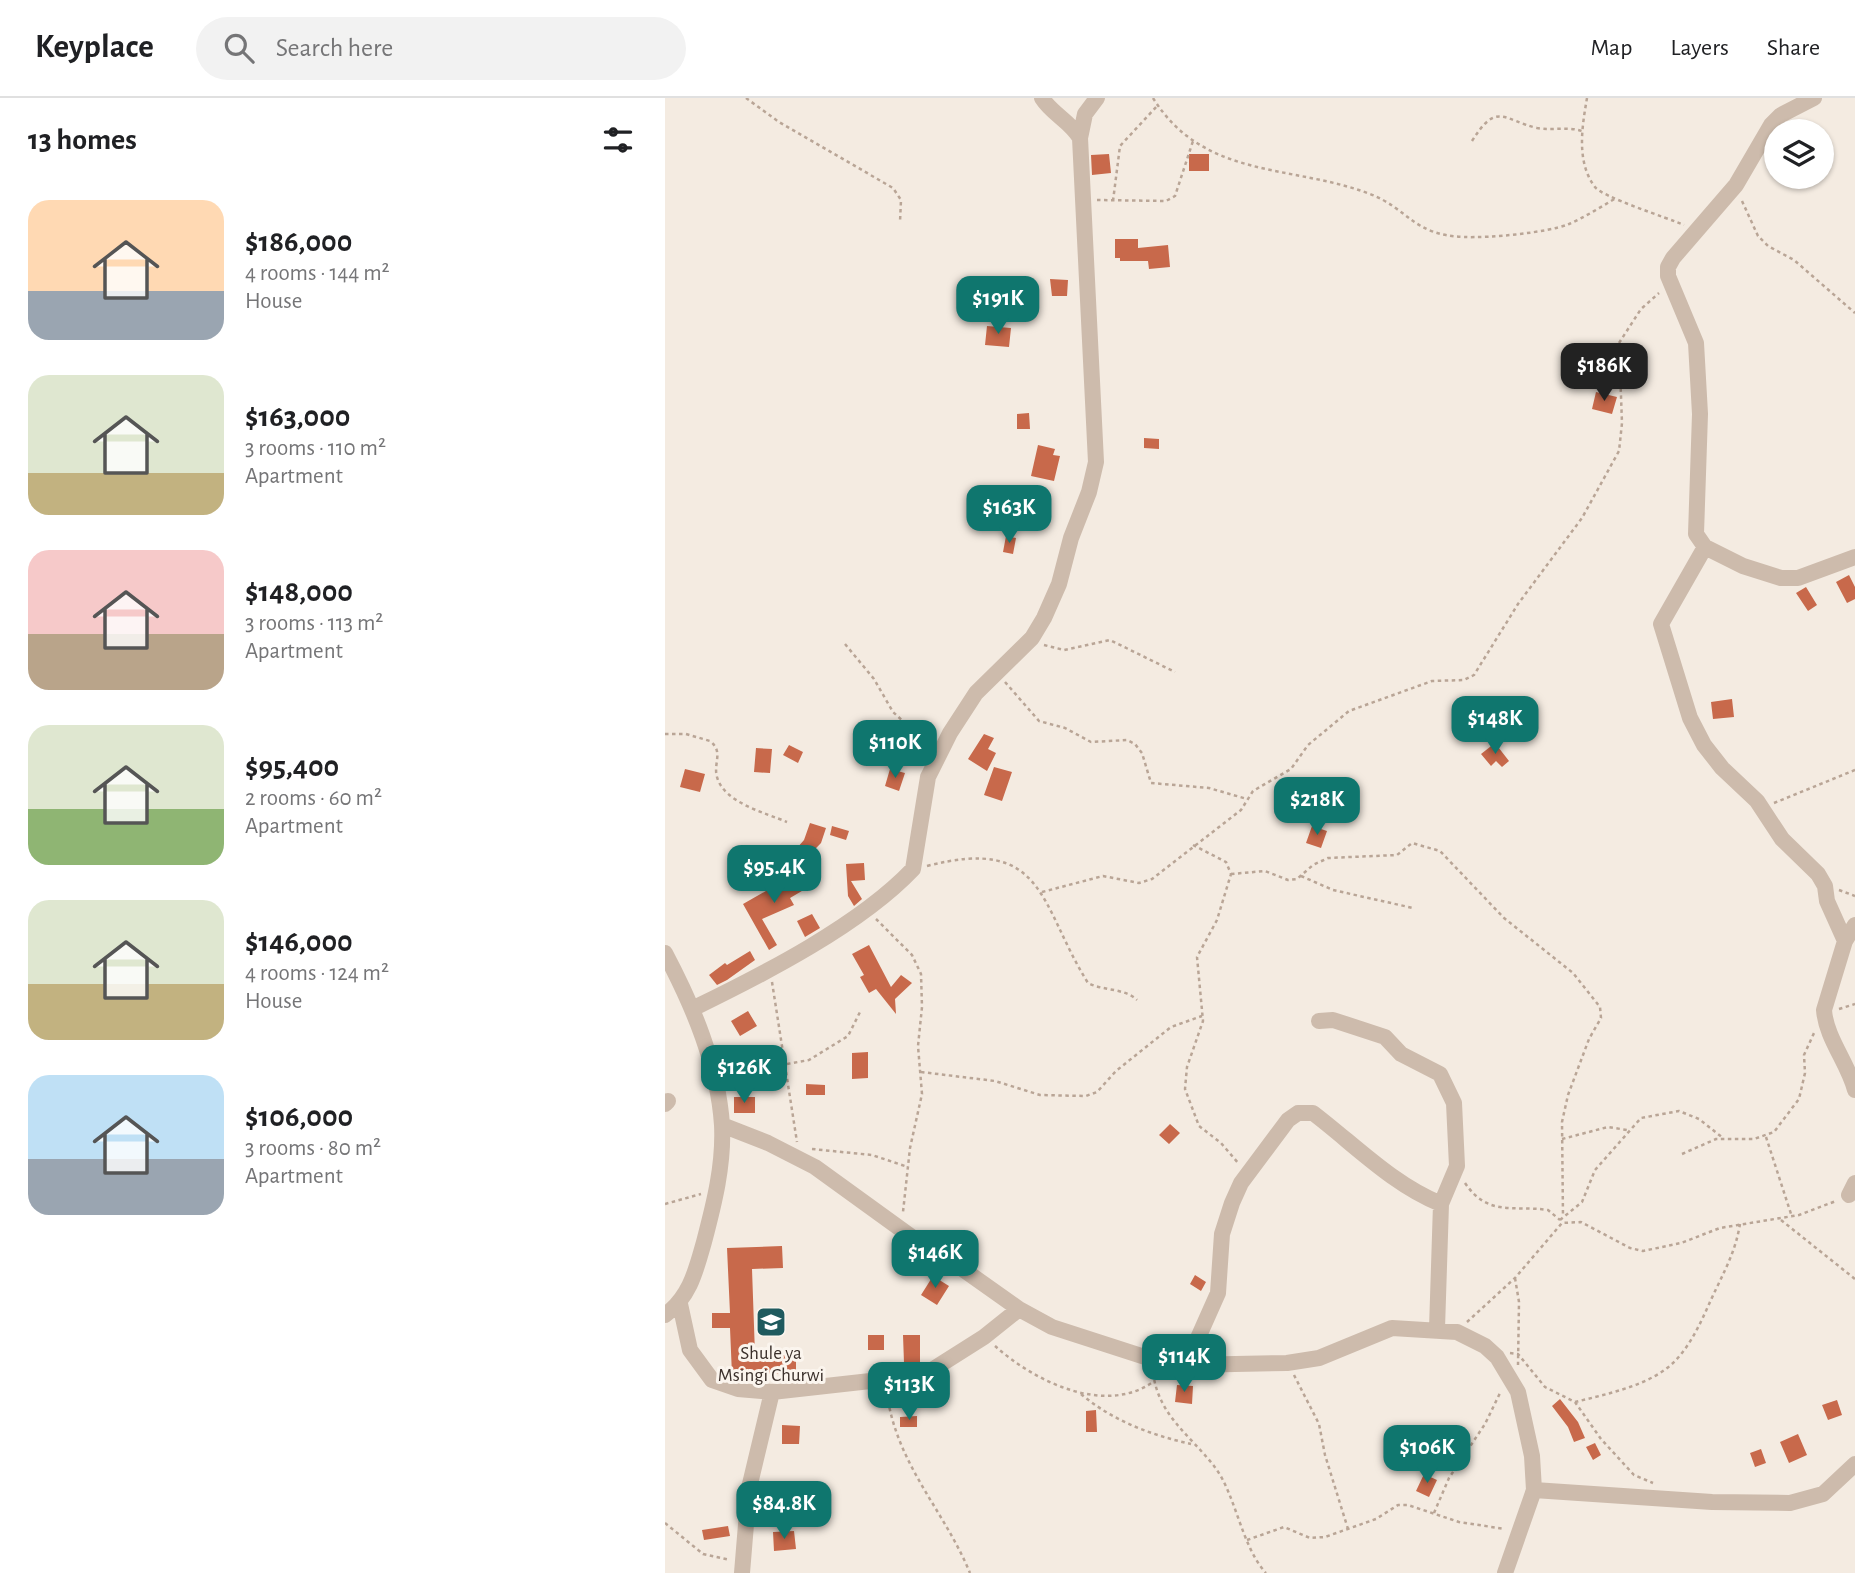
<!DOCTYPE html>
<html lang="en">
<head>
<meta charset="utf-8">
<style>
	:root { --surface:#fff; --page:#f2f2f2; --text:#202124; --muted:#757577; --line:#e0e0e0; --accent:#0f766e }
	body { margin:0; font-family:"Alegreya Sans",sans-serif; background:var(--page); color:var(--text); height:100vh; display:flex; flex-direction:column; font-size:26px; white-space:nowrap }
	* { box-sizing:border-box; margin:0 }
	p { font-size:23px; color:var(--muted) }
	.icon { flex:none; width:38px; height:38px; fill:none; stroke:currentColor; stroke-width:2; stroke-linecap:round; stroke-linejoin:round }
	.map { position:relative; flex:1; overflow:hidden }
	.panel { display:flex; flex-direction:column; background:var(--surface); width:665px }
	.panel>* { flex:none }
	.buttons { position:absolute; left:1099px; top:21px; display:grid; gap:14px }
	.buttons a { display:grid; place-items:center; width:70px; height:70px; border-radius:50%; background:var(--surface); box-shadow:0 2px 5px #0004; font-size:35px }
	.price { position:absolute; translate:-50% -60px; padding:0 16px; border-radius:14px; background:var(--accent); color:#fff; font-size:23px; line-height:46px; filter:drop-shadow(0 2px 4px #0008) }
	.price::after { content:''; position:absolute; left:50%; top:42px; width:21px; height:16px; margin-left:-10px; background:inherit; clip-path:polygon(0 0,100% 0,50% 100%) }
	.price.selected { background:#222; color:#fff }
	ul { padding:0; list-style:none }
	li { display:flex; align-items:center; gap:21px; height:175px; padding:0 28px }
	li span { display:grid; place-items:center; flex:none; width:196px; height:140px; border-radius:21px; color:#555 }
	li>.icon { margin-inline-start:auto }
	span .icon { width:84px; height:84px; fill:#fffc; stroke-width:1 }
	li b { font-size:30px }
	h2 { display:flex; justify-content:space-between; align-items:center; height:84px; padding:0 28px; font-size:30px }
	header { display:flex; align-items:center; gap:42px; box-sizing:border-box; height:98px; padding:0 35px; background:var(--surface); border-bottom:2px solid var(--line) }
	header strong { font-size:33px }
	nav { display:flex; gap:38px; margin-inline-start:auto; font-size:24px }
	.search { width:490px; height:63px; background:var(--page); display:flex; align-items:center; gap:18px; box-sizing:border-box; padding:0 24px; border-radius:38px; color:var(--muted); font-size:26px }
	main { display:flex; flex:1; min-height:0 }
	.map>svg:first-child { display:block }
	.building { fill:#c8694b }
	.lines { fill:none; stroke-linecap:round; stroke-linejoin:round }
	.path { stroke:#b9a596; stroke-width:2.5; stroke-dasharray:3.5 3.5; stroke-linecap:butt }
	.minor { stroke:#cdbbac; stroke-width:16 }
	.labels { text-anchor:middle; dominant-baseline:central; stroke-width:6; stroke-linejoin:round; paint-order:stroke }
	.poi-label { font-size:19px; fill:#3b302b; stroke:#fbf5ee }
</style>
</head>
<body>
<header>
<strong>Keyplace</strong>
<div class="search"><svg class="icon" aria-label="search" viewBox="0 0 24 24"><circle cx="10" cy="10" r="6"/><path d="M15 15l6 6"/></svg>Search here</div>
<nav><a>Map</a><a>Layers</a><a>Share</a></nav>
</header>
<main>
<section class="panel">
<h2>13 homes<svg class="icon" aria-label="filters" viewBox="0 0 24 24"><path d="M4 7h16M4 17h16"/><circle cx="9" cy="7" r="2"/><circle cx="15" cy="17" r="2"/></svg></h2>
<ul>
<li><span style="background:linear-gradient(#ffd9b3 65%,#9aa5b1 0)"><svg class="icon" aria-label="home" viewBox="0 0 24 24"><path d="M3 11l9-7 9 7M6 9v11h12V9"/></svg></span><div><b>$186,000</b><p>4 rooms · 144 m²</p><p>House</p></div></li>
<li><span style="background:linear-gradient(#dfe7d0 70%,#c2b280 0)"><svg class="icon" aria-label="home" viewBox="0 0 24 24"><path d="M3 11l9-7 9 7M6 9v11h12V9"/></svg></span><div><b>$163,000</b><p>3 rooms · 110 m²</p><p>Apartment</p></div></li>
<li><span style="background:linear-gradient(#f6c9c9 60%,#b9a48a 0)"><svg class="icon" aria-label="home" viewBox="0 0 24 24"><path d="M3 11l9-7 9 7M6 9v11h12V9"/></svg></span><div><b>$148,000</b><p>3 rooms · 113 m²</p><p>Apartment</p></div></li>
<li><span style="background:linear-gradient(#dfe7d0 60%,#8fb573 0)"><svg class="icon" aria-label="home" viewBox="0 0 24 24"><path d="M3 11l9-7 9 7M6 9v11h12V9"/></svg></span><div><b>$95,400</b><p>2 rooms · 60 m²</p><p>Apartment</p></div></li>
<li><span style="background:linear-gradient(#dfe7d0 60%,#c2b280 0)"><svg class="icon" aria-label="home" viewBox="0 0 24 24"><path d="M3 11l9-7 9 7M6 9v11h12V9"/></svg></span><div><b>$146,000</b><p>4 rooms · 124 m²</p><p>House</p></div></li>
<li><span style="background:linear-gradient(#bfe0f5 60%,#9aa5b1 0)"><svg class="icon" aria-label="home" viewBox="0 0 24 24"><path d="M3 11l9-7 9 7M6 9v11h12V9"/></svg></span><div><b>$106,000</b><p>3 rooms · 80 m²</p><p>Apartment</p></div></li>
</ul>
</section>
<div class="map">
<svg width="1190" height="1475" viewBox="0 0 1190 1475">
	<rect width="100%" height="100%" fill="#f4ebe1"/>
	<path class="building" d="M444 56 446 75 427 77 426 57Z
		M524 56H544V73H524Z
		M450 141H473V150L503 147 505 169 484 171 483 163H455V160H450Z
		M385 181 403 182 402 198H387Z
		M322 228 346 230 344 249 320 247Z
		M931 294 952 299 947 316 927 311Z
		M364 315 365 331H352V316Z
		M479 340 494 341V351L479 350Z
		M373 347 390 351 388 357 395 358 389 383 366 378Z
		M341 438 351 440 348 456 338 454Z
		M1184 477 1190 489V501L1182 505 1171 484Z
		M1141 489 1152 507 1143 513 1131 495Z
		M1067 601 1069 619 1048 621 1046 604Z
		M319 636 329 640 323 651 331 655 322 673 303 661Z
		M830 645 844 663 837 669 831 663 826 668 816 656Z
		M124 647 138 654 133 665 118 657Z
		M91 650 107 651 105 675 89 674Z
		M329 669 347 674 337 703 319 697Z
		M20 671 40 676 35 694 15 689Z
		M225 671 240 675 234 693 220 688Z
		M145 725 161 730 156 745 126 776 119 765 139 742Z
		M167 728 184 733 181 742 165 737Z
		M647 728 662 733 656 750 641 745Z
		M199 765 200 782 186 783 197 801 189 808 183 798 181 766Z
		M134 774 142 790 125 800 129 807 97 821 112 847 104 852 78 806Z
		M147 816 155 830 140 839 132 823Z
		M204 847 226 889 236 877 247 885 230 901 231 916 211 891 204 895 195 879 199 877 187 856Z
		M85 853 90 862 62 882 52 887 44 877 60 865 62 867Z
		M83 913 92 928 75 938 66 923Z
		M203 954V980L187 981V955Z
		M141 986 160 987V997H141Z
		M69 999H90V1015H69Z
		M505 1026 515 1035 504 1046 494 1037Z
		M117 1148 118 1170 87 1171 90 1256 131 1255V1275L67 1277 65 1230H47V1215H65L62 1150Z
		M530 1177 541 1184 536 1193 525 1186Z
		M268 1178 284 1188 272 1207 256 1197Z
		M203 1237H219V1252H203Z
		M238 1237H255V1266L239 1265Z
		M512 1287 528 1288 527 1306 510 1304Z
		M895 1301 913 1324 920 1340 909 1344 903 1329 887 1308Z
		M1172 1302 1177 1317 1163 1322 1157 1307Z
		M431 1312 432 1334H421V1313Z
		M252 1318V1329H235V1319Z
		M117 1327 135 1328 134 1346H117Z
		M1133 1336 1142 1357 1124 1365 1115 1344Z
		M930 1345 936 1357 928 1362 921 1349Z
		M1096 1351 1101 1365 1090 1369 1085 1355Z
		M759 1376 772 1382 764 1399 751 1393Z
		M63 1428 65 1438 39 1442 37 1432Z
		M129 1433 131 1451 109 1453 108 1434Z"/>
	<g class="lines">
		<path class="path" d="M81 0 114 24 228 90 236 102 235 124
			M488 0C539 82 627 66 705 96 744 111 747 137 799 139 825 140 881 135 904 126 920 119 936 109 951 100
			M922 0C917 29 911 64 930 89 937 99 1003 120 1019 127
			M807 43C832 3 838 22 872 30 888 33 901 28 917 33
			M432 102 501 103 510 98 528 43
			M448 103 455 48 493 7
			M1077 103 1093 138 1103 148 1129 162 1190 215
			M180 546 209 581 228 614 250 634 261 654
			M379 547 399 552 445 542 510 574
			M340 584 374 623 400 630 426 644 462 642 470 646 477 655 486 685 544 690 582 701
			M0 636H21L45 643C59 654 48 665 52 679 59 705 101 715 122 724
			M1109 705 1190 672
			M528 747 561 764 566 776 552 822 532 859 538 923 522 969 520 991 534 1028 556 1045 574 1066
			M262 768C381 737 374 807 423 885 438 893 460 890 472 902
			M566 776 600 773 623 782 632 781 648 767 663 760 732 757 747 745 775 753 839 820 908 875 935 909 936 920 924 941 903 997 897 1024 898 1119
			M636 778 668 792 748 810
			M1174 792 1190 798
			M377 794 438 778 474 785 487 781 576 712 588 693 626 671 643 647 684 613 767 583 799 582 809 577 853 506 917 420 954 353 957 325 954 245 976 211 994 195
			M211 821 247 857 256 876 257 909 253 948 257 996 245 1050 238 1114
			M107 884 132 1044
			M1174 911 1190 906
			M122 966 144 962 183 938 196 912
			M256 974 330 983 375 997 421 998 432 994 451 973 506 929 537 918
			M1101 1039 1127 1119
			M897 1041 943 1029 962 1032
			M147 1051 207 1057 243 1069
			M1017 1056 1051 1041H1089L1109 1034 1134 1001 1140 975 1139 957 1149 935
			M800 1085C823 1119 848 1107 883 1112L895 1122
			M0 1106 36 1096
			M895 1122 917 1104 930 1072 976 1020 1014 1013 1034 1021 1058 1040
			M1116 1122 1190 1181
			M850 1180 854 1204 853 1267
			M802 1224 850 1180 897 1125 916 1124 965 1150 978 1153 1016 1145 1055 1130 1134 1117 1171 1103
			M330 1248C369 1283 439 1318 488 1284
			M845 1255 853 1256 880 1289 910 1304 936 1341 969 1377 988 1385
			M488 1275C494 1318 524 1336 549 1368 571 1396 576 1448 601 1475
			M629 1277 654 1326 660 1357 683 1431
			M222 1296C232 1367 279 1412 305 1475
			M416 1296C448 1323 486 1337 526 1346
			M910 1304C942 1296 987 1287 1010 1263 1031 1241 1040 1213 1053 1187 1063 1166 1071 1150 1075 1126
			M769 1415 784 1380 820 1326 836 1293
			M0 1425 38 1456 65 1462
			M582 1442 619 1429 645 1440 660 1439 711 1421 733 1407H743L794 1424 840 1431"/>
		<path class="minor" d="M377 0C387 16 405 23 415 40
			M1149 0 1116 17 1106 27 1071 87 1008 160 1003 169V178L1031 245 1035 316 1031 436 1040 449 1078 468 1116 480H1133L1190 459
			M1040 449 996 526 1025 620 1039 647 1057 670 1092 703 1117 741 1153 776 1160 788 1162 803 1180 843
			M1190 827 1180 843 1159 912C1161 940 1183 965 1190 992
			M0 855C28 908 53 967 57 1027 59 1067 49 1106 39 1144 31 1172 25 1199 0 1217
			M29 910C99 876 195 827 248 771L263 679 285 635 311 595 367 540 379 520 394 486 406 440 424 394 431 364 415 40 420 16 432 0
			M654 923 668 922 720 939 736 956 775 976 789 1005 792 1068 776 1106 772 1231
			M0 1006 3 1003
			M57 1027 103 1045 150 1069 255 1145 282 1160 354 1211 387 1229 486 1261 521 1267 622 1265 654 1260 727 1230 792 1234 820 1248 832 1259 853 1294 867 1358 869 1392 840 1475
			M1184 1097 1190 1085
			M15 1206 25 1252 47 1282 73 1291 107 1294 259 1277 319 1239 354 1211
			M521 1267 553 1195 557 1136 567 1105 576 1085 623 1022 633 1015H648C690 1047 727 1086 776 1106
			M869 1392 1047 1404 1125 1405 1158 1396 1190 1366
			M77 1475 84 1390 107 1294"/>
	</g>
	<defs>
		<g id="school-square" transform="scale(1.575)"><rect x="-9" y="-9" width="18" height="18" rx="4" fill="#1f5a5e" stroke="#fbf5ee"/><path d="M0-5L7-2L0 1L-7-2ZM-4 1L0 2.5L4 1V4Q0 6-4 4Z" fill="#fff"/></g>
	</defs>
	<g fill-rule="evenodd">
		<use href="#school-square" x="106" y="1224"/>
	</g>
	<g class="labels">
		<g class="poi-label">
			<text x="106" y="1255">Shule ya<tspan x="106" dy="22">Msingi Churwi</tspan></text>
		</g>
	</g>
</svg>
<div class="buttons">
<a><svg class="icon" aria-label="layers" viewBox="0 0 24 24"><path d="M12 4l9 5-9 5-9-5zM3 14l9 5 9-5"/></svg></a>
</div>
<b class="price" style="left:333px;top:238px">$191K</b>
<b class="price selected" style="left:939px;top:305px">$186K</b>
<b class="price" style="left:344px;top:447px">$163K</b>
<b class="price" style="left:830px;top:658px">$148K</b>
<b class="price" style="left:230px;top:682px">$110K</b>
<b class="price" style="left:652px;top:739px">$218K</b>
<b class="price" style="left:109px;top:807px">$95.4K</b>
<b class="price" style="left:79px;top:1007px">$126K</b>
<b class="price" style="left:270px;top:1192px">$146K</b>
<b class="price" style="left:519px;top:1296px">$114K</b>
<b class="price" style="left:244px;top:1324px">$113K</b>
<b class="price" style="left:762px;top:1387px">$106K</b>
<b class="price" style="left:119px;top:1443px">$84.8K</b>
</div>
</main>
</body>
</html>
